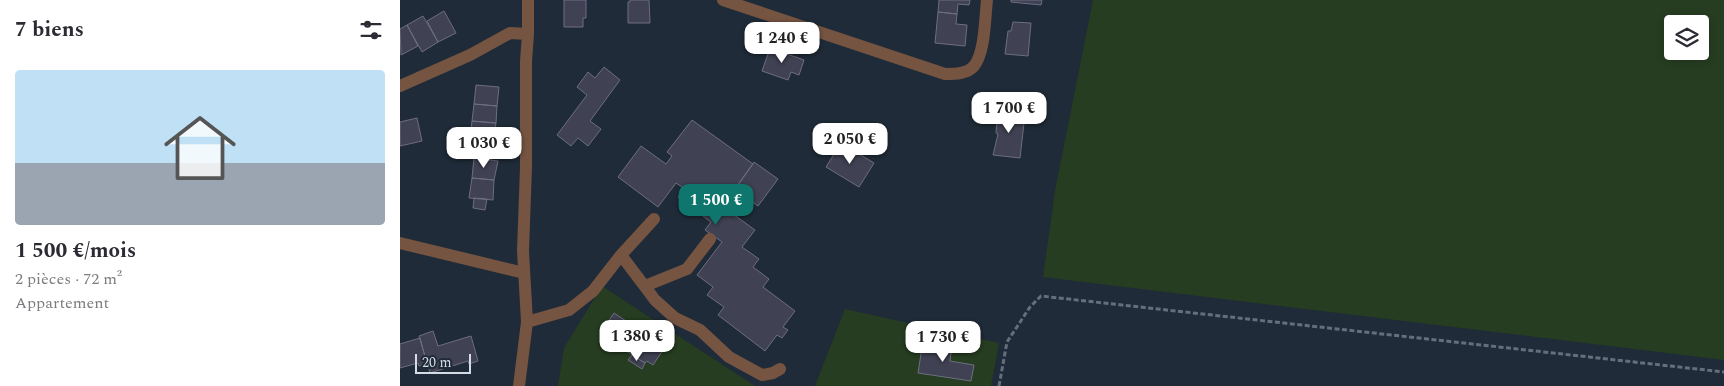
<!DOCTYPE html>
<html lang="fr">
<head>
<meta charset="utf-8">
<style>
	:root { --surface:#fff; --page:#f2f2f3; --text:#2b2b33; --muted:#7c7c81; --line:#e1e1e2; --accent:#0f766e }
	body { margin:0; font-family:Spectral,serif; background:var(--page); color:var(--text); height:100vh; display:flex; flex-direction:column; font-size:19px; white-space:nowrap }
	* { box-sizing:border-box; margin:0 }
	p { font-size:16px; color:var(--muted) }
	.icon { flex:none; width:28px; height:28px; fill:none; stroke:currentColor; stroke-width:2; stroke-linecap:round; stroke-linejoin:round }
	.map { position:relative; flex:1; overflow:hidden }
	.drawer { display:flex; flex-direction:column; background:var(--surface); width:400px }
	.drawer>* { flex:none }
	.controls { position:absolute; left:1264px; top:15px; display:grid; gap:10px }
	.controls a { display:grid; place-items:center; width:45px; height:45px; border-radius:5px; background:var(--surface); box-shadow:0 2px 8px #0003; font-size:25px }
	.scale { position:absolute; left:15px; bottom:12px; width:56px; box-sizing:border-box; padding-left:5px; border:2px solid #d4dce5; border-top:0; font-size:14px; line-height:18px; white-space:nowrap; color:#d4dce5; -webkit-text-stroke:4px #1f2b38; paint-order:stroke }
	.price { position:absolute; translate:-50% -42px; padding:0 11px; border-radius:10px; background:#fff; color:#222; font-size:16px; line-height:32px; filter:drop-shadow(0 1px 2px #0008) }
	.price::after { content:''; position:absolute; left:50%; top:30px; width:15px; height:11px; margin-left:-8px; background:inherit; clip-path:polygon(0 0,100% 0,50% 100%) }
	.price.current { background:var(--accent); color:#fff }
	ul { padding:0; list-style:none }
	li { display:grid; align-content:center; gap:10px; height:265px; padding:0 15px }
	li+li { border-top:1px solid var(--line) }
	li span { display:grid; place-items:center; height:155px; border-radius:5px; color:#555 }
	li>.icon { margin-inline-start:auto }
	span .icon { width:90px; height:90px; fill:#fffc; stroke-width:1 }
	li b { font-size:21px }
	h2 { display:flex; justify-content:space-between; align-items:center; height:60px; padding:0 15px; font-size:21px }
	main { display:flex; flex:1; min-height:0 }
	.map>svg:first-child { display:block }
	.green { fill:#263d21; fill-rule:evenodd }
	.building { fill:#404152; stroke:#6d6e81 }
	.lines { fill:none; stroke-linecap:round; stroke-linejoin:round }
	.path { stroke:#656f7b; stroke-width:3; stroke-dasharray:5 2.5; stroke-linecap:butt }
	.minor { stroke:#755441; stroke-width:12 }
</style>
</head>
<body>
<main>
<section class="drawer">
<h2>7 biens<svg class="icon" aria-label="filters" viewBox="0 0 24 24"><path d="M4 7h16M4 17h16"/><circle cx="9" cy="7" r="2"/><circle cx="15" cy="17" r="2"/></svg></h2>
<ul>
<li><span style="background:linear-gradient(#bfe0f5 60%,#9aa5b1 0)"><svg class="icon" aria-label="home" viewBox="0 0 24 24"><path d="M3 11l9-7 9 7M6 9v11h12V9"/></svg></span><div><b>1 500 €/mois</b><p>2 pièces · 72 m²</p><p>Appartement</p></div></li>
</ul>
</section>
<div class="map">
<svg width="1324" height="386" viewBox="0 0 1324 386">
	<rect width="100%" height="100%" fill="#1f2b38"/>
	<path class="green" d="M693 0H1324V360L643 277 655 191ZM1272 24H1300V51H1272Z
		M202 286 355 386H158L164 348Z
		M445 309 599 343 591 386H415Z"/>
	<path class="building" d="M164 0H186V18H183V27H164Z
		M230 0H249L250 23H228V2H230Z
		M539 0H570L569 5 558 4 557 14 538 12Z
		M611 0H642L641 5 611 2Z
		M44 11 56 33 38 42 27 21Z
		M538 12 557 14 556 24 567 25 565 46 535 43Z
		M23 16 38 42 22 52 7 25Z
		M613 22 631 23 628 56 605 54 608 31H611Z
		M7 25 18 46 1 55 0 29Z
		M370 48 404 60 399 75 391 72 388 80 362 71Z
		M204 67 220 80 190 121 201 129 188 146 178 138 171 146 157 135 187 95 177 87 188 72 195 78Z
		M76 85 99 87 97 106 74 104Z
		M74 104 97 106 96 123 72 121Z
		M602 109 621 111 620 123H624L620 158 593 155 598 134 596 133 597 121H600Z
		M17 118 22 141 0 146V122Z
		M292 120 353 164 335 189 343 195 330 212 355 230 342 247 359 259 353 267 369 279 363 287 395 311 383 327 388 330 382 338 377 335 365 351 318 315 324 307 307 295 313 287 297 275 322 242 305 230 311 222 278 197 285 189 276 183 258 207 218 177 241 146 266 164 272 156 267 152Z
		M72 121 96 123 93 141 70 138Z
		M64 138 93 141 91 160 61 157Z
		M441 143 474 163 459 187 426 167Z
		M74 158 98 161 94 180 72 178Z
		M354 162 378 179 358 206 335 189Z
		M72 178 94 180 93 200 69 198Z
		M74 198 87 199 85 210 73 208Z
		M214 313 265 347 253 365 247 361 245 363 232 355 235 350 224 342 222 345 202 331Z
		M33 331 38 346 71 336 78 361 69 364 68 361 30 373 19 336Z
		M202 331 222 345 224 342 235 350 232 355 201 333Z
		M20 338 27 364 19 366 18 363 0 368V344Z
		M523 341 552 345 550 361 574 365 571 381 518 373Z
		M232 355 245 363 242 369 228 360Z"/>
	<g class="lines">
		<path class="path" d="M599 386 607 342 630 307 641 296 1324 372"/>
		<path class="minor" d="M323 0 545 74C555 74 567 74 574 66 585 53 585 17 587 0
			M0 86 70 55 110 33 128 34
			M0 243 124 273
			M221 255 255 300 275 318 300 330 329 357 362 375 373 373 380 369
			M245 286 287 269 310 239
			M127 322 169 310 193 291 221 255 254 219
			M119 386 127 322 123 251 126 167V61L128 34V0"/>
	</g>
</svg>
<div class="controls">
<a><svg class="icon" aria-label="layers" viewBox="0 0 24 24"><path d="M12 4l9 5-9 5-9-5zM3 14l9 5 9-5"/></svg></a>
</div>
<div class="scale">20 m</div>
<b class="price" style="left:382px;top:64px">1 240 €</b>
<b class="price" style="left:609px;top:134px">1 700 €</b>
<b class="price" style="left:450px;top:165px">2 050 €</b>
<b class="price" style="left:84px;top:169px">1 030 €</b>
<b class="price current" style="left:316px;top:226px">1 500 €</b>
<b class="price" style="left:237px;top:362px">1 380 €</b>
<b class="price" style="left:543px;top:363px">1 730 €</b>
</div>
</main>
</body>
</html>
